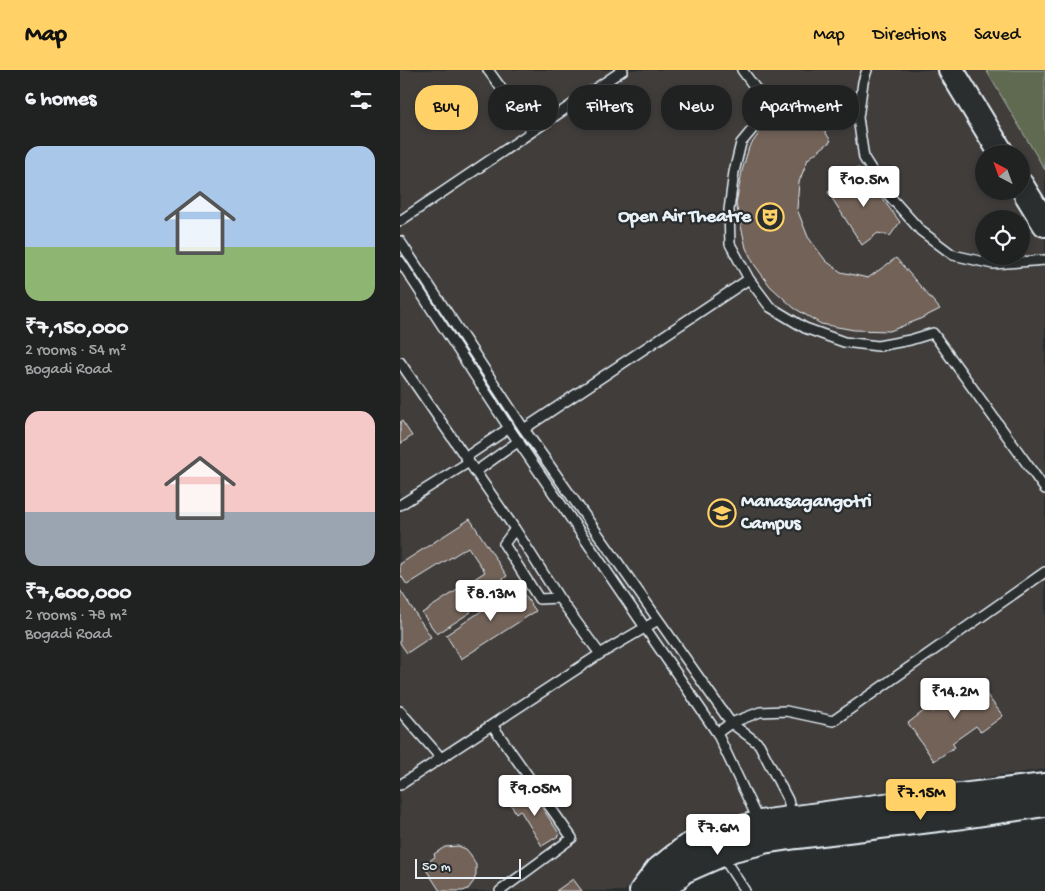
<!DOCTYPE html>
<html lang="en">
<head>
<meta charset="utf-8">
<style>
	:root { --surface:#202222; --page:#282a2a; --text:#f1f3f6; --muted:#a2a4a5; --line:#3d3f40; --accent:#ffd166 }
	body { margin:0; font-family:"Gochi Hand",sans-serif; background:var(--page); color:var(--text); height:100vh; display:flex; flex-direction:column; font-size:19px; white-space:nowrap }
	* { box-sizing:border-box; margin:0 }
	p { font-size:16px; color:var(--muted) }
	.icon { flex:none; width:28px; height:28px; fill:none; stroke:currentColor; stroke-width:2; stroke-linecap:round; stroke-linejoin:round }
	.map { position:relative; flex:1; overflow:hidden }
	.panel { display:flex; flex-direction:column; background:var(--surface); width:400px }
	.panel>* { flex:none }
	.banner { position:absolute; left:15px; top:15px; width:475px; height:45px; display:flex; gap:10px }
	.needle { width:32px; rotate:319deg }
	.fabs { position:absolute; left:575px; top:75px; display:grid; gap:10px }
	.fabs a { display:grid; place-items:center; width:55px; height:55px; border-radius:50%; background:var(--surface); box-shadow:0 2px 8px #0003,0 0 0 1px var(--line); font-size:25px }
	.scale { position:absolute; left:15px; bottom:12px; width:106px; box-sizing:border-box; padding-left:5px; border:2px solid #e8f1f8; border-top:0; font-size:14px; line-height:18px; white-space:nowrap; color:#e8f1f8; -webkit-text-stroke:4px #2a2d2e; paint-order:stroke }
	.price { position:absolute; translate:-50% -42px; padding:0 11px; border-radius:5px; background:#fff; color:#222; font-size:16px; line-height:32px; filter:drop-shadow(0 1px 2px #0008) }
	.price::after { content:''; position:absolute; left:50%; top:30px; width:15px; height:11px; margin-left:-8px; background:inherit; clip-path:polygon(0 0,100% 0,50% 100%) }
	.price.active { background:var(--accent); color:#111 }
	ul { padding:0; list-style:none }
	li { display:grid; align-content:center; gap:10px; height:265px; padding:0 25px }
	li span { display:grid; place-items:center; height:155px; border-radius:15px; color:#555 }
	li>.icon { margin-inline-start:auto }
	span .icon { width:90px; height:90px; fill:#fffc; stroke-width:1 }
	li b { font-size:21px }
	h2 { display:flex; justify-content:space-between; align-items:center; height:60px; padding:0 25px; font-size:21px }
	.chip { padding:0 18px; border-radius:20px; background:var(--surface); box-shadow:0 2px 8px #0003,0 0 0 1px var(--line); font-size:18px; line-height:45px }
	.chip.active { background:var(--accent); color:#111 }
	header { display:flex; align-items:center; gap:30px; box-sizing:border-box; height:70px; padding:0 25px; background:var(--accent); color:#111 }
	header strong { font-size:24px }
	nav { display:flex; gap:28px; margin-inline-start:auto; font-size:18px }
	main { display:flex; flex:1; min-height:0 }
	.map>svg:first-child { display:block }
	.built { fill:#403d3b; fill-rule:evenodd }
	.green { fill:#616a51; stroke:#a4aea4 }
	.building { fill:#726259; stroke:#e8f1f8 }
	.lines { fill:none; stroke-linecap:round; stroke-linejoin:round }
	.lane-casing { stroke:#e8f1f8; stroke-width:12 }
	.secondary-casing { stroke:#e8f1f8; stroke-width:28 }
	.lane { stroke:#2a2d2e; stroke-width:9 }
	.secondary { stroke:#2a2d2e; stroke-width:24 }
	.labels { text-anchor:middle; dominant-baseline:central; stroke-width:4.5; stroke-linejoin:round; paint-order:stroke }
	.poi-label { font-size:19px; font-weight:bold; fill:#e8f1f8; stroke:#2a2d2e; text-anchor:end }
</style>
</head>
<body>
<header>
<strong>Map</strong>
<nav><a>Map</a><a>Directions</a><a>Saved</a></nav>
</header>
<main>
<section class="panel">
<h2>6 homes<svg class="icon" aria-label="filters" viewBox="0 0 24 24"><path d="M4 7h16M4 17h16"/><circle cx="9" cy="7" r="2"/><circle cx="15" cy="17" r="2"/></svg></h2>
<ul>
<li><span style="background:linear-gradient(#a9c7e8 65%,#8fb573 0)"><svg class="icon" aria-label="home" viewBox="0 0 24 24"><path d="M3 11l9-7 9 7M6 9v11h12V9"/></svg></span><div><b>₹7,150,000</b><p>2 rooms · 54 m²</p><p>Bogadi Road</p></div></li>
<li><span style="background:linear-gradient(#f6c9c9 65%,#9aa5b1 0)"><svg class="icon" aria-label="home" viewBox="0 0 24 24"><path d="M3 11l9-7 9 7M6 9v11h12V9"/></svg></span><div><b>₹7,600,000</b><p>2 rooms · 78 m²</p><p>Bogadi Road</p></div></li>
</ul>
</section>
<div class="map">
<svg width="645" height="821" viewBox="0 0 645 821">
	<rect width="100%" height="100%" fill="#2a2d2e"/>
	<filter id="ink" filterUnits="userSpaceOnUse"><feTurbulence type="fractalNoise" baseFrequency=".02" numOctaves="2"/><feDisplacementMap in="SourceGraphic" scale="10" xChannelSelector="R" yChannelSelector="G"/><feConvolveMatrix kernelMatrix="1 2 1 2 8 2 1 2 1" color-interpolation-filters="sRGB"/></filter>
	<g filter="url(#ink)">
		<path class="built" d="M0 0H645V699L438 728 307 755 249 790 225 821H0ZM584 84H621V121H584ZM584 149H621V186H584Z"/>
		<path class="green" d="M586 0H645V100Z"/>
		<path class="building" d="M401 24 431 71 408 89 399 112 397 139 408 167 426 191 441 202 468 208 496 188 540 239 518 250 490 261 454 260 421 254 394 238 370 216 354 194 346 178 336 134 342 101 349 77 371 47Z
			M459 98 500 152 490 166 478 163 462 175 428 122 448 114 444 103Z
			M2 351 12 366 0 374V352Z
			M70 449 107 506 66 536 71 542 37 564 22 543 85 502 68 477 7 515 0 504V494Z
			M118 516 136 541 61 589 46 565Z
			M0 520 31 567 7 583 0 573Z
			M577 612 603 646 581 662 576 656 552 673 555 677 534 691 508 653 529 637 533 642Z
			M130 719 160 765 142 776 120 740 116 743 109 732Z
			M58 776 66 779 71 785 76 795V804L74 811 68 819 63 821H40L23 795 35 787 34 784 45 777Z
			M173 809 182 821H156Z"/>
		<g class="lines">
			<g class="lane-casing">
				<path id="lane" d="M88 0 132 61
					M342 0 370 38 341 73 334 102 329 140 330 174 349 209 370 237 405 258 444 272 478 276 510 270 533 263 645 419
					M467 0 463 12 458 48 464 88 485 121 521 161 553 185 593 194 645 190
					M0 151 223 0
					M0 171 124 359 331 653 359 674 388 730 392 748
					M0 191 109 358 317 663 359 752
					M0 292 115 459 159 528 200 584
					M124 359 349 209
					M66 387 109 358
					M75 402 119 371
					M0 435 69 392
					M115 459 104 474 139 529 159 528
					M0 641 41 688
					M92 655 172 768 100 821
					M317 663 331 653 360 642 386 641 433 651 645 502
					M0 715 200 584 258 550
					M321 784 345 821"/>
			</g>
			<g class="secondary-casing">
				<path id="secondary" d="M551 0 602 84
					M621 115 645 154
					M242 821 258 800 287 777 319 765 360 753 543 728 645 716
					M262 821 283 801 333 779 358 773 363 771 397 766 563 746 645 734"/>
			</g>
			<use href="#lane" class="lane"/>
			<use href="#secondary" class="secondary"/>
		</g>
	</g>
	<defs>
		<g id="theatre-ring" transform="scale(1.4375)"><circle r="9.5" fill="#2a2d2e" stroke="#ffd166" stroke-width="1.5"/><path d="M-5-5.5Q0-4 5-5.5V0Q5 5 0 6Q-5 5-5 0ZM-3.3-2.5H-1v1.5H-3.3ZM1-2.5H3.3v1.5H1ZM-2.8 1Q0 5.5 2.8 1Z" fill="#ffd166"/></g>
		<g id="university-ring" transform="scale(1.4375)"><circle r="9.5" fill="#2a2d2e" stroke="#ffd166" stroke-width="1.5"/><path d="M0-5L7-2L0 1L-7-2ZM-4 1L0 2.5L4 1V4Q0 6-4 4Z" fill="#ffd166"/></g>
	</defs>
	<g fill-rule="evenodd">
		<use href="#theatre-ring" x="370" y="147"/>
		<use href="#university-ring" x="322" y="443"/>
	</g>
	<g class="labels">
		<g class="poi-label">
			<text x="351" y="147">Open Air Theatre</text>
			<text x="341" y="432" text-anchor="start">Manasagangotri<tspan x="341" dy="22">Campus</tspan></text>
		</g>
	</g>
</svg>
<div class="fabs">
<a><svg class="needle" viewBox="-14 -14 28 28"><path d="M0-13l5 13h-10z" fill="#e53935"/><path d="M0 13l5-13h-10z" fill="#a2a4a5"/></svg></a>
<a><svg class="icon" aria-label="locate" viewBox="0 0 24 24"><circle cx="12" cy="12" r="6"/><path d="M12 2v4M12 18v4M2 12h4M18 12h4"/></svg></a>
</div>
<div class="scale">50 m</div>
<b class="price" style="left:464px;top:138px">₹10.5M</b>
<b class="price" style="left:91px;top:552px">₹8.13M</b>
<b class="price" style="left:555px;top:650px">₹14.2M</b>
<b class="price" style="left:135px;top:747px">₹9.05M</b>
<b class="price active" style="left:521px;top:751px">₹7.15M</b>
<b class="price" style="left:318px;top:786px">₹7.6M</b>
<div class="banner">
<a class="chip active">Buy</a>
<a class="chip">Rent</a>
<a class="chip">Filters</a>
<a class="chip">New</a>
<a class="chip">Apartment</a>
</div>
</div>
</main>
</body>
</html>
